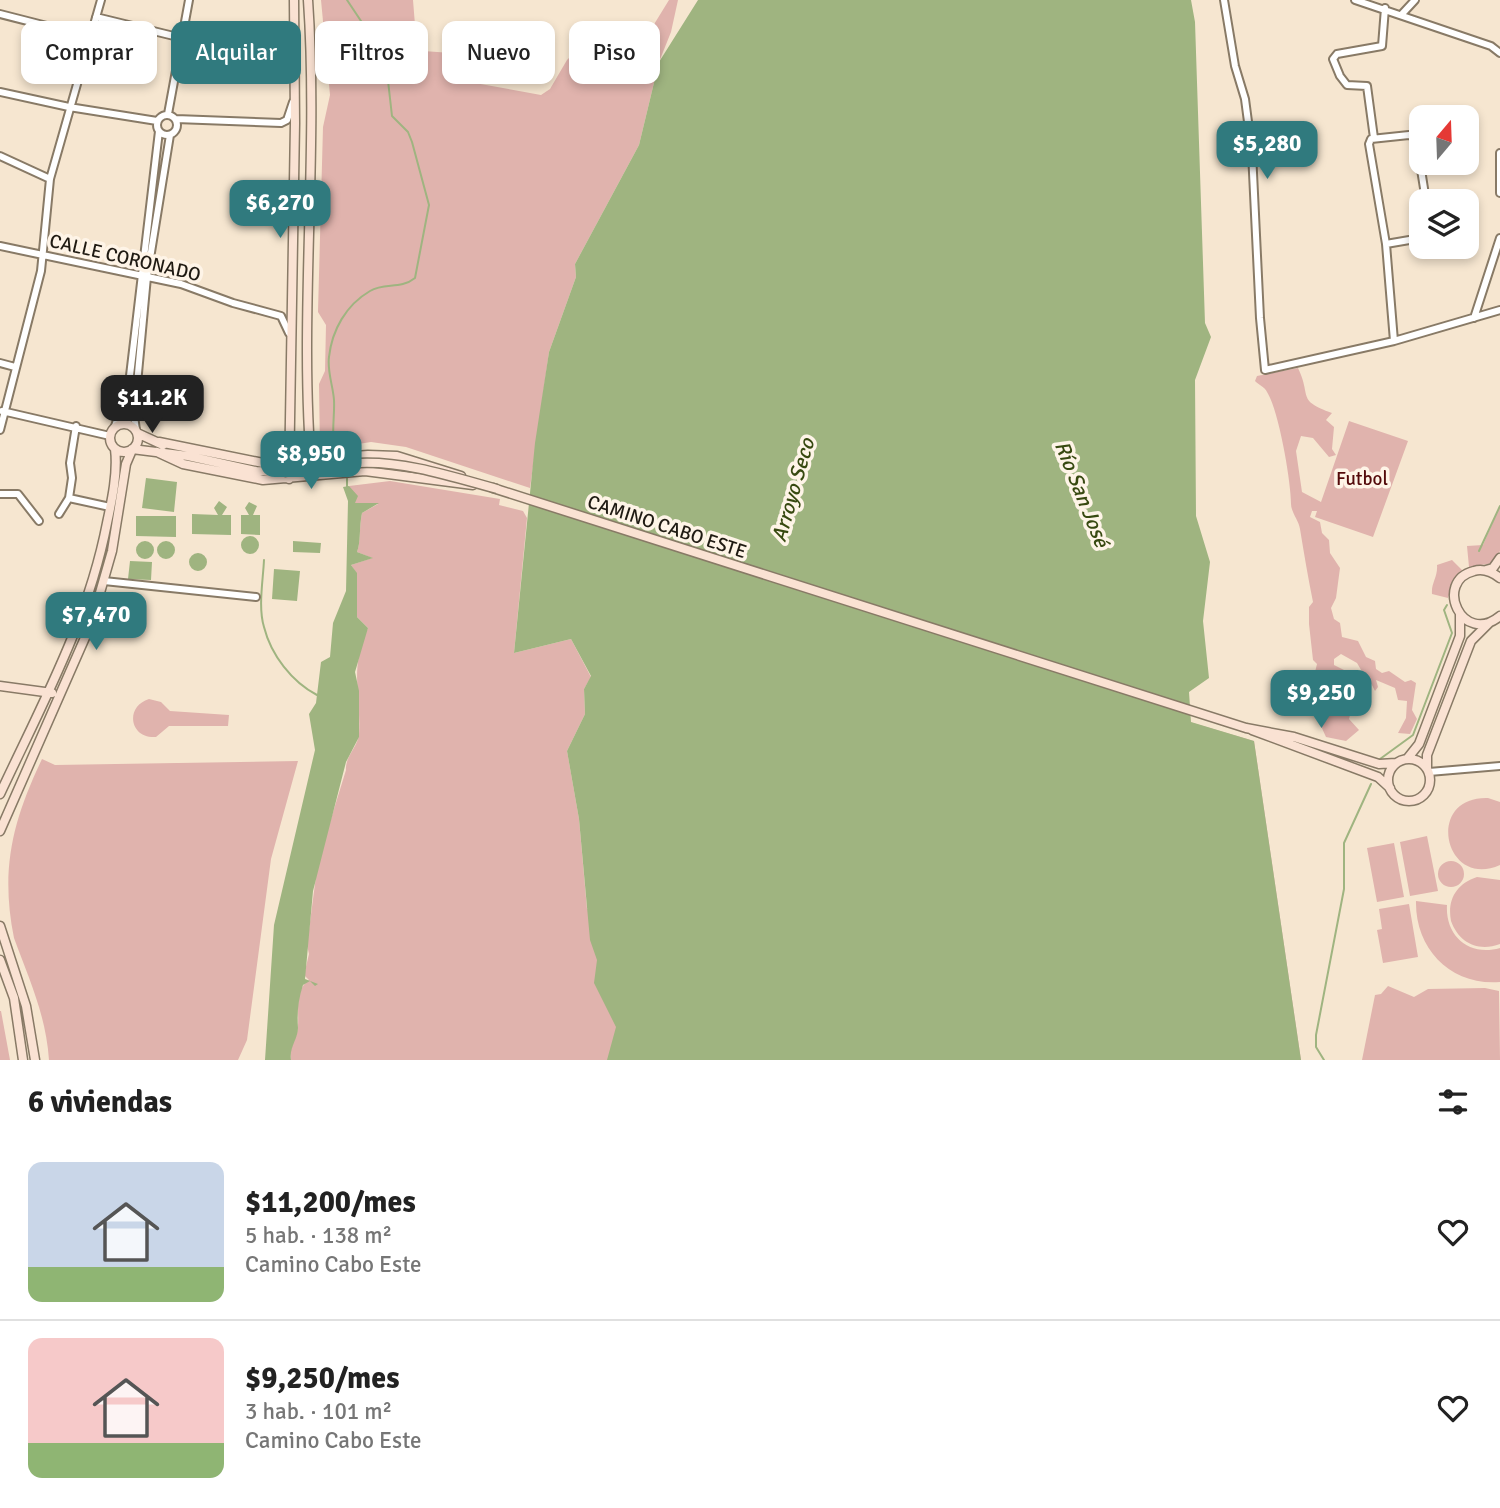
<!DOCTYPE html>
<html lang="es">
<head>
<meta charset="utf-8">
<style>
	:root { --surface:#fff; --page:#f6f6f6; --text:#222; --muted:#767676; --line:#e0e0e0; --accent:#307a7e }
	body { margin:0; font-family:Signika,sans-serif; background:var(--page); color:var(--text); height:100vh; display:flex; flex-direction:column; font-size:26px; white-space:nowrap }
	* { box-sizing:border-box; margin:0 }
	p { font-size:23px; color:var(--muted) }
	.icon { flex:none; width:38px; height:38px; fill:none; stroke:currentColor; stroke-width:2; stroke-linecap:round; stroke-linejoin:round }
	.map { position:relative; height:1060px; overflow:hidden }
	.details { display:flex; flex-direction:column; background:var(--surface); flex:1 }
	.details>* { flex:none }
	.top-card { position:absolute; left:21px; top:21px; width:700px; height:63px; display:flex; gap:14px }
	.needle { width:46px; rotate:19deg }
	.fabs { position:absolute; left:1409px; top:105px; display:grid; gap:14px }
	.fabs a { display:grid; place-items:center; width:70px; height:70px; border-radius:14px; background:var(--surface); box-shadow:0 4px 10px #0003; font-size:35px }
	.price { position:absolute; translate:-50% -60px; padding:0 16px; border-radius:14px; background:var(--accent); color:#fff; font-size:23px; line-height:46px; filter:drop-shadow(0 2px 4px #0008) }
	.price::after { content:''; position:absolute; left:50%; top:42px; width:21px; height:16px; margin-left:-10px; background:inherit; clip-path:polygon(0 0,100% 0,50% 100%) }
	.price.current { background:#222; color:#fff }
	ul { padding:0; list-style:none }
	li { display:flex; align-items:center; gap:21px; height:175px; padding:0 28px }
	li+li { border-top:2px solid var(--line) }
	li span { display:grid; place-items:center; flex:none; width:196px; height:140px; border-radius:14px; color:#555 }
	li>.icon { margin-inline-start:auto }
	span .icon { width:84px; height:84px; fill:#fffc; stroke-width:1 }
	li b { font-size:30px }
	h2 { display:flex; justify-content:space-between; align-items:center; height:84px; padding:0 28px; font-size:30px }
	.chip { padding:0 24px; border-radius:14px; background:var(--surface); box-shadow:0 4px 10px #0003; font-size:24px; line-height:63px }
	.chip.current { background:var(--accent); color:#fff }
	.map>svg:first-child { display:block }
	.green { fill:#e0b3ad }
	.water { fill:#9fb480 }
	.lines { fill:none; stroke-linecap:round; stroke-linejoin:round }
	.stream { stroke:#9fb480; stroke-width:2 }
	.street-casing { stroke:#887a66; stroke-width:10 }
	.secondary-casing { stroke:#887a66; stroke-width:11 }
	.street { stroke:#fff; stroke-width:6 }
	.secondary { stroke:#fae2d3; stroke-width:8 }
	.secondary-bridge-casing { stroke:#887a66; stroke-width:11; stroke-linecap:butt }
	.secondary-bridge { stroke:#fae2d3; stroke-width:8 }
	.labels { text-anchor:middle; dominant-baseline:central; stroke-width:7; stroke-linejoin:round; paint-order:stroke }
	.street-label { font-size:19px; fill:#1f1a12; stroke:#fef4e7 }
	.park-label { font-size:19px; fill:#540a0b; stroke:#fef4e7 }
	.water-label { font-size:21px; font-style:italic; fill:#374910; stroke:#fef4e7 }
</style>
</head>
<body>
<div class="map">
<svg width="1500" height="1060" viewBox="0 0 1500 1060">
	<rect width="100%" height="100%" fill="#f6e6d0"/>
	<path class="green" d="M321 0H413L415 25 423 51 466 54 475 83 541 95 550 89 567 60 598 28 619 22 653 26 669 0H678L671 32 659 62 639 145 575 264 576 277 549 352 530 488 406 447 371 442 320 450 319 384 325 371 326 325 318 312 323 127 330 95Z
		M1298 368C1312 397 1296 400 1332 413L1326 420 1334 427 1332 449 1336 455 1329 457 1313 438 1301 436 1296 451 1302 492 1321 502 1349 421 1408 441 1373 537 1315 517 1317 511H1312L1310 517 1320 522 1322 533 1329 540 1330 553 1340 568 1336 598 1331 608 1334 619 1340 623 1342 637 1358 641 1366 657 1375 661 1376 669 1382 673 1389 671 1405 682 1411 680 1416 683 1412 710 1417 719 1410 734 1398 733 1406 718 1407 701 1398 700 1395 688 1376 680 1378 687 1375 691 1370 681H1362L1364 675 1357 663 1341 654 1334 659V665L1350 673 1354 686 1349 696 1335 700 1341 711 1350 715 1349 719 1359 730 1346 741 1326 737 1315 713 1314 676 1317 664 1313 660 1309 624V607L1313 602C1308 578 1304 553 1300 529 1299 521 1291 512 1291 504 1291 482 1279 411 1267 392 1265 387 1259 385 1255 381L1257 376Z
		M390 481 500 499 499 505 523 511 527 518 514 653 571 639 591 677 584 689 585 714 567 751 579 819 587 909 1176 718 1254 741 1301 1060H291C289 1048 294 1043 297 1033 301 1016 292 992 309 980L304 975 309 954 307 945 318 861 346 770C345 756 358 747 359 734 361 692 349 670 368 628L357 617V574L351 565 372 558 357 552C361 541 359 527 362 513L378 504 355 503 349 486Z
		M1500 506V551L1493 563 1469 567 1467 546 1483 545Z
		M1452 560 1462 570 1453 580 1448 598 1432 594C1431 583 1438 577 1437 565Z
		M149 699 161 702 170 711 229 715 228 726H169L156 737C130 739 124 707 149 699Z
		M42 759 55 765 298 761 271 859 247 1040 238 1060H49C46 1015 29 979 14 938 0 869 13 820 42 759Z
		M1488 798 1500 802V865C1444 890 1424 796 1488 798Z
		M1427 836 1438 891 1410 896 1400 842Z
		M1394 843 1404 897 1377 902 1367 848Z
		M1438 874a13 13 0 1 1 26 0a13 13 0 1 1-26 0Z
		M1477 877 1500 880V944C1478 952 1459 943 1451 921 1447 900 1456 884 1477 877Z
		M1416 901 1447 905C1445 936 1469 957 1500 948V982C1451 986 1415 949 1416 901Z
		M1409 904 1418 957 1383 963 1377 930 1382 929 1379 909Z
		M1388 986 1414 997 1428 989 1485 988 1499 991 1500 1060H1362L1375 995 1381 994Z
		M0 1011H1L10 1060H0Z"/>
	<path class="water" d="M698 0H1191L1195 22 1205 323 1211 337 1195 380 1196 516 1210 562 1203 621 1209 678 1189 692 1191 722 1254 741 1301 1060H607L616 1027 594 983 597 960 590 940 579 819 567 751 585 714 584 689 591 676 571 639 514 653 535 443 549 352 576 277 575 264 639 145 659 62Z
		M146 478 177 482 174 512 142 508Z
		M349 486 358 496 355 503H379L362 513C359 527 361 542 357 552L373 558 351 565 357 573V617L368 628 355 672 359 691V737L346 762 313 891 305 979 318 984 315 986 310 981 303 985C298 1000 297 1013 298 1028 298 1039 289 1047 291 1060H265L274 925 315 750 309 714 316 703 321 662 330 657 333 623 346 591 348 501 343 487Z
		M219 501 227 507 222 515H231V535L192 534V514L218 515 214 508Z
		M249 502 257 506 253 515H260V535L241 534V515H249L245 508Z
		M136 516H176V537L136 536Z
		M241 545a9 9 0 1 1 18 0a9 9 0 1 1-18 0Z
		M136 550a9 9 0 1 1 18 0a9 9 0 1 1-18 0Z
		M157 550a9 9 0 1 1 18 0a9 9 0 1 1-18 0Z
		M293 541 321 543 320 553 293 552Z
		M189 562a9 9 0 1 1 18 0a9 9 0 1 1-18 0Z
		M130 561 152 562 151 580 128 579Z
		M274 569 300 571 297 601 272 599Z"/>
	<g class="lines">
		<path class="stream" d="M337 452C330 435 335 419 334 400 333 386 327 371 329 357 332 330 346 305 370 291 385 282 400 290 415 278L429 205 412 142 408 132 392 116 387 72 380 64 379 48 347 0
			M347 489V477
			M1479 551 1500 506
			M264 560C263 581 258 607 264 627 271 655 292 682 317 695
			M1380 759 1413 735 1452 633 1444 610 1447 605
			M1324 1060 1316 1047V1035L1344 889V843L1371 784"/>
		<g class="street-casing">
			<path id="street" d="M1224 0 1235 66 1245 99 1252 152 1260 318 1265 370 1394 341 1500 310
				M1355 0 1491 46 1500 53
				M0 14 90 37
				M1402 14 1415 0
				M96 17 182 38
				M0 92 69 107 157 121
				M168 114 189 0
				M157 125a10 10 0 1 1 20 0a10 10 0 1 1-20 0Z
				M176 119 281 123 287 120 293 102
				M1374 138 1367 86 1347 85 1340 76 1333 59 1337 54 1382 46 1385 8
				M1500 153V193
				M0 156 50 179
				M1386 244 1369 144 1371 139 1409 135 1416 138 1426 201
				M0 246 181 284 233 303 281 316 289 333
				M1474 318 1500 238
				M1394 341 1386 244 1421 238
				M0 363 15 367
				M2 411 110 436
				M115 426 129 384 159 131
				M0 430 41 271 50 179 101 0
				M136 430 134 416 147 277 170 135
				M0 494H18L39 521
				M69 498 110 507
				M59 514 69 498 72 478 70 463 76 426
				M104 581 256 597
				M1429 772 1500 766"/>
		</g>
		<g class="secondary-casing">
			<path id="secondary" d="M308 0C319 158 298 318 312 476
				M110 438a14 14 0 1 1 28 0a14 14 0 1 1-28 0Z
				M137 433 163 445
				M159 442 263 463 368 455 397 456 461 476
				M132 449 188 456 256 471 284 472
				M157 452 183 464 263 480 365 471 473 485
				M289 479 295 123 294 0
				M493 488 1246 728 1294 737 1379 764 1396 763
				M1486 570 1493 568 1500 558
				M1500 578C1492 572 1484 568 1474 571 1433 581 1462 647 1500 616
				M0 686 52 693
				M1252 730 1378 777 1390 788
				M1388 780a21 21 0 1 1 42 0a21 21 0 1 1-42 0Z
				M1407 759 1419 744 1460 636V614
				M1427 768V755L1471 641 1489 623
				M0 794C42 704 88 621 107 523 112 500 118 472 115 449
				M0 831 91 624 112 551 126 464 132 450
				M0 926 26 1006 35 1060
				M0 960 14 998 23 1060"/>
		</g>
		<use href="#street" class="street"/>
		<use href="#secondary" class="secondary"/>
		<g class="secondary-bridge-casing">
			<path id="secondary-bridge" d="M284 472C309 469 334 464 359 463 406 461 453 477 497 489"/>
		</g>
		<use href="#secondary-bridge" class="secondary-bridge"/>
	</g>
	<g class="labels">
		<g class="street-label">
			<text transform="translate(125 258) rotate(13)">CALLE CORONADO</text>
			<text transform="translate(667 527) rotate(18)">CAMINO CABO ESTE</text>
		</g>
		<g class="park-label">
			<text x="1362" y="479">Futbol</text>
		</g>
		<g class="water-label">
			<text transform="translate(793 490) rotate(-74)">Arroyo Seco</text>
			<text transform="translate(1082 494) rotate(68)">Río San José</text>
		</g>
	</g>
</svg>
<div class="fabs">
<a><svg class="needle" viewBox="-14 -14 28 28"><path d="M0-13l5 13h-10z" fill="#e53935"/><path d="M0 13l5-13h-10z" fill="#767676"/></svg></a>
<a><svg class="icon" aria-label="layers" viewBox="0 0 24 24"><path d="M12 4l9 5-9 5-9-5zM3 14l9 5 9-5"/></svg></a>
</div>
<b class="price" style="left:1267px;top:181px">$5,280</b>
<b class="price" style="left:280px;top:240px">$6,270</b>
<b class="price current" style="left:152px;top:435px">$11.2K</b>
<b class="price" style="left:311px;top:491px">$8,950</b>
<b class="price" style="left:96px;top:652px">$7,470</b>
<b class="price" style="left:1321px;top:730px">$9,250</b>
<div class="top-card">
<a class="chip">Comprar</a>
<a class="chip current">Alquilar</a>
<a class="chip">Filtros</a>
<a class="chip">Nuevo</a>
<a class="chip">Piso</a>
</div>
</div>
<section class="details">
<h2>6 viviendas<svg class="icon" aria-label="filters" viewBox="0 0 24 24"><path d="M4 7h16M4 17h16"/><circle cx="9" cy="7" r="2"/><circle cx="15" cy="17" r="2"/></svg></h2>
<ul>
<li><span style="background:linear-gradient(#c9d6e8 75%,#8fb573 0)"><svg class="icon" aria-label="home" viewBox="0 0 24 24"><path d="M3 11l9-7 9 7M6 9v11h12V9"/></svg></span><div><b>$11,200/mes</b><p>5 hab. · 138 m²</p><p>Camino Cabo Este</p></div><svg class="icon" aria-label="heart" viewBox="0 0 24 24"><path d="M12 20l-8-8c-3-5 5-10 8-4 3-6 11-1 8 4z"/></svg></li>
<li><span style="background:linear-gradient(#f6c9c9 75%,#8fb573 0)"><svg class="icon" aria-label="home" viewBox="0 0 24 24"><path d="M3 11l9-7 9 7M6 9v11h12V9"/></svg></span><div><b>$9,250/mes</b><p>3 hab. · 101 m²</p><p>Camino Cabo Este</p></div><svg class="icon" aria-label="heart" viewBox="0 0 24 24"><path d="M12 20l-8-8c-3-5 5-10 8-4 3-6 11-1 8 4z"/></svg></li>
</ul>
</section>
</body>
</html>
